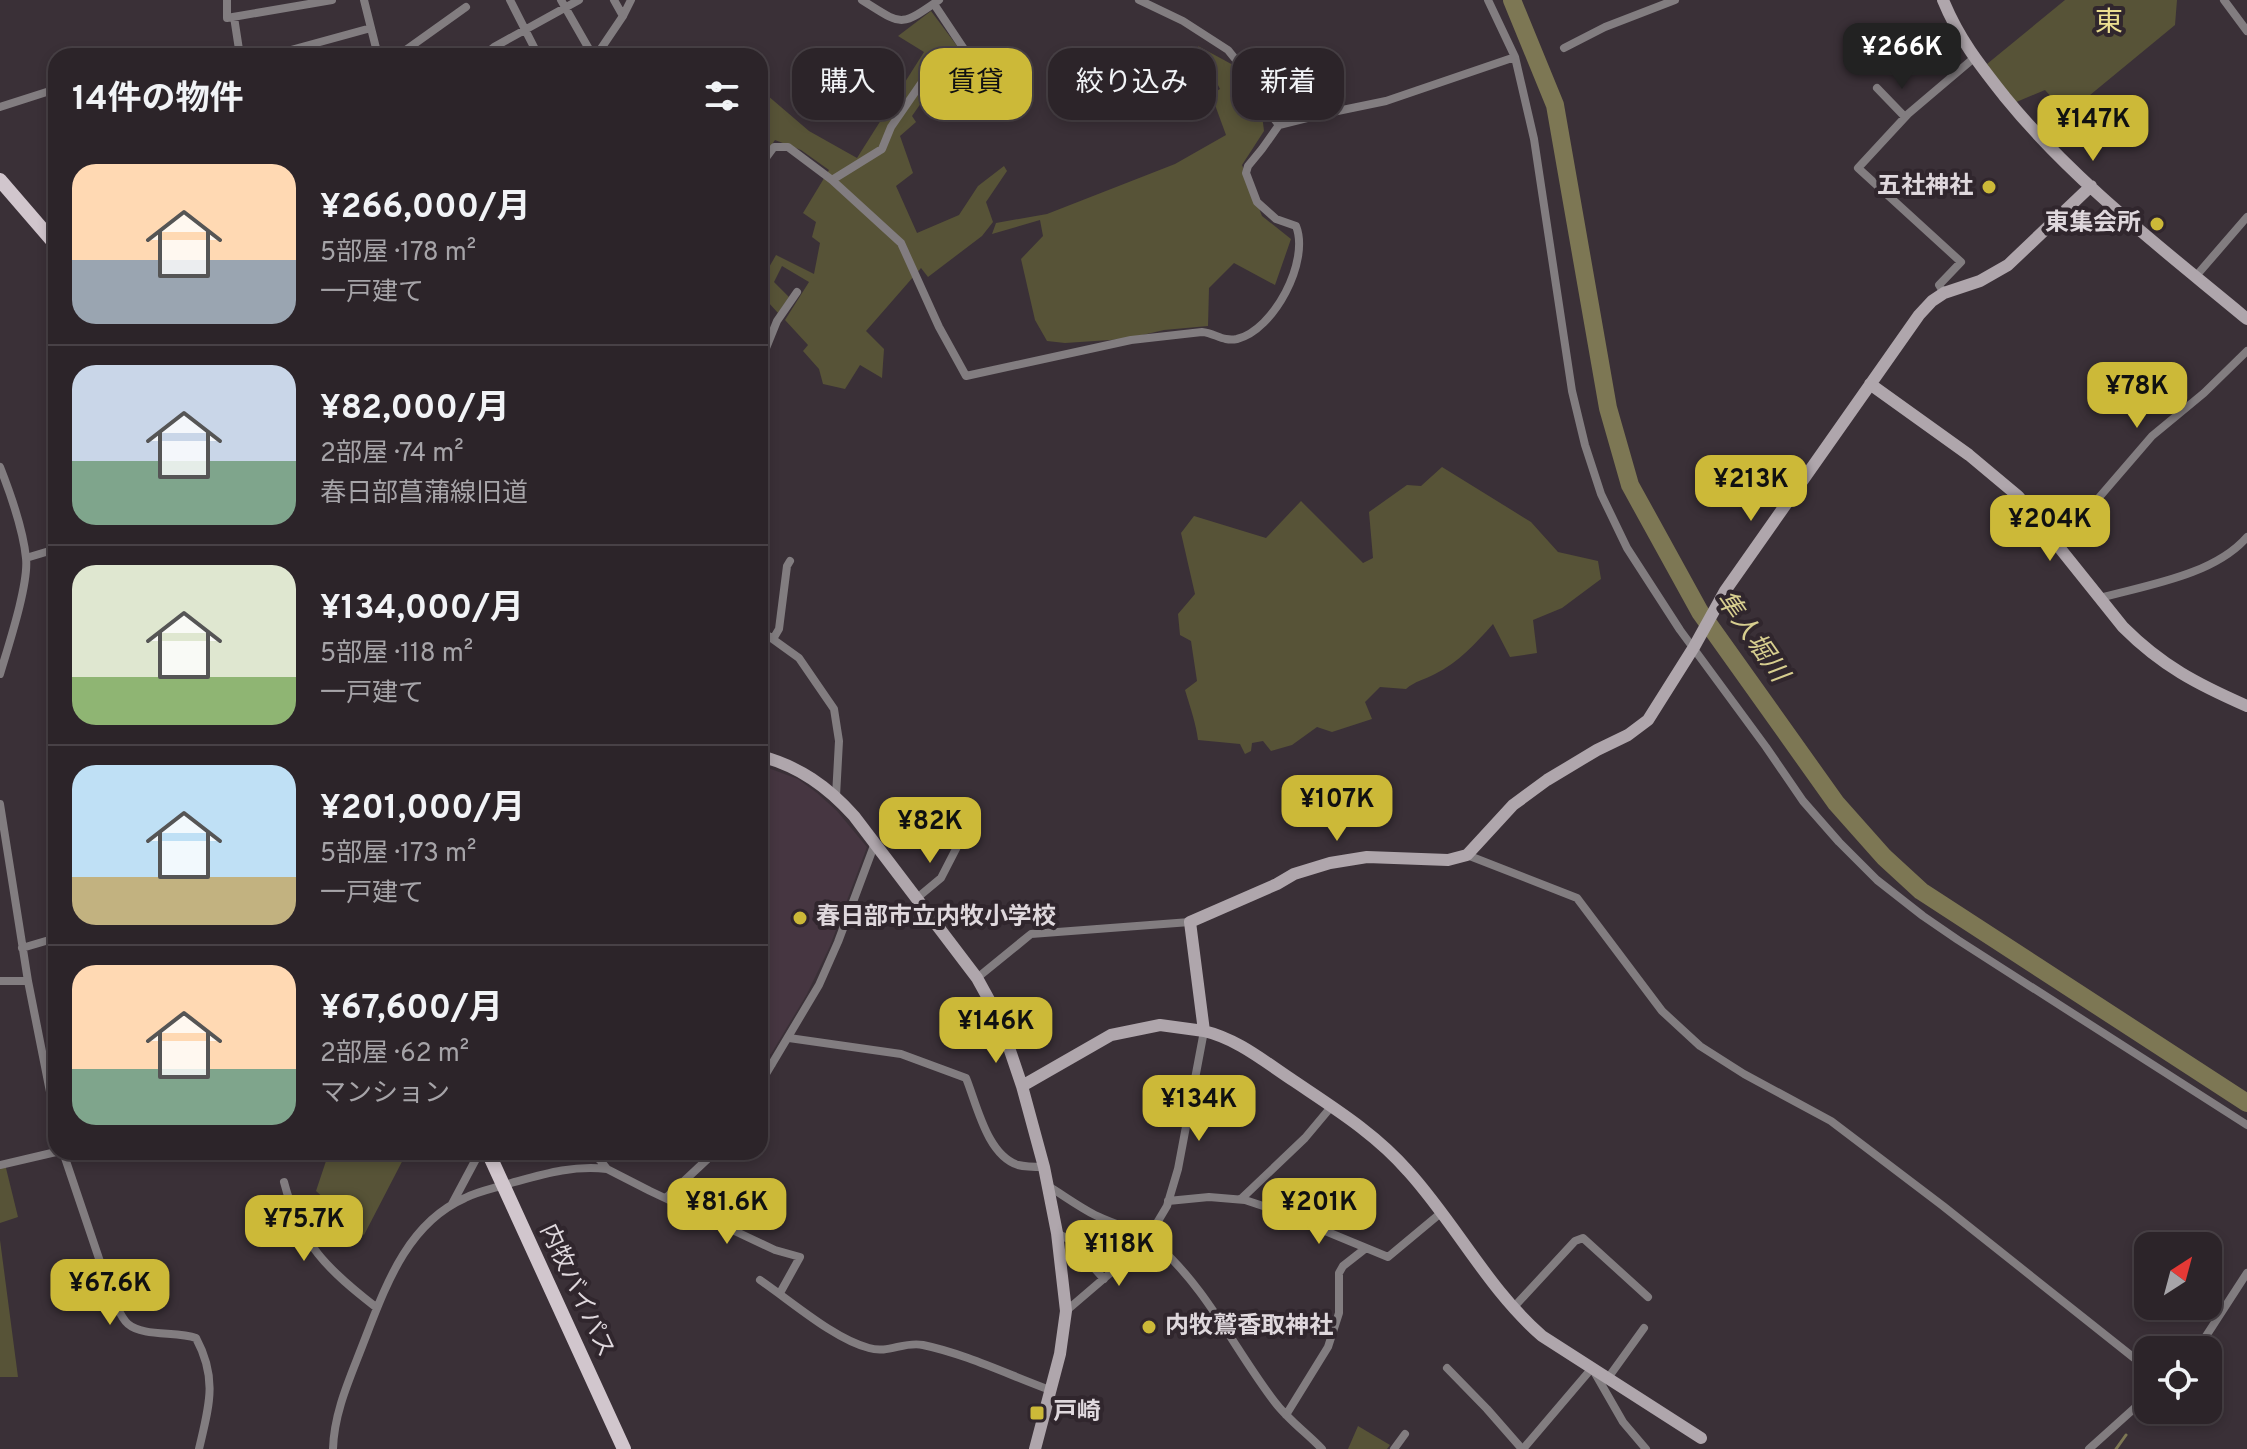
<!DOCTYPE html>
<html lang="ja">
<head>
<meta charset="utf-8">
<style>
	:root { --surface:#2c2429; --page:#383035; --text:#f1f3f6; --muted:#a6a4a8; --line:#484146; --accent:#ccb938 }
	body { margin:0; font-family:Overpass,"Noto Sans JP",sans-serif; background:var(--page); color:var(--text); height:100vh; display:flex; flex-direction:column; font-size:30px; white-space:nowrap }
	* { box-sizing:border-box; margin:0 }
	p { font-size:26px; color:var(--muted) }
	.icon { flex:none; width:44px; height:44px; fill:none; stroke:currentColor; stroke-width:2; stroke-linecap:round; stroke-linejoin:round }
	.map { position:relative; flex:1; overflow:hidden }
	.drawer { position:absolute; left:48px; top:48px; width:720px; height:1112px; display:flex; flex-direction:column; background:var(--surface); border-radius:24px; box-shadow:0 4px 12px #0003,0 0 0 2px var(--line) }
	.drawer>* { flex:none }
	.top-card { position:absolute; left:792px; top:48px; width:760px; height:72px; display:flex; gap:16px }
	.needle { width:52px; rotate:36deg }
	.fabs { position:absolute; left:2134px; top:1232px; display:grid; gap:16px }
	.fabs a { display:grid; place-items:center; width:88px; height:88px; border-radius:16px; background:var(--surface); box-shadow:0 4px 12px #0003,0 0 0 2px var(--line); font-size:40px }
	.price { position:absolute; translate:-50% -68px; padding:0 18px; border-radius:16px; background:var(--accent); color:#111; font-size:26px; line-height:52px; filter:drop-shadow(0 2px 4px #0008) }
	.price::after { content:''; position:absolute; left:50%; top:48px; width:24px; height:18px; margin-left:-12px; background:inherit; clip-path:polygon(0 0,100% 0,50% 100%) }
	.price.selected { background:#222; color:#fff }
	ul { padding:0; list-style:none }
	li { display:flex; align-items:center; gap:24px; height:200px; padding:0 24px }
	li+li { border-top:2px solid var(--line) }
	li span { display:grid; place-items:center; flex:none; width:224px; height:160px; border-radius:24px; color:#555 }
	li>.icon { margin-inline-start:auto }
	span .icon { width:96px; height:96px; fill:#fffc; stroke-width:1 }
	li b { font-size:34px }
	h2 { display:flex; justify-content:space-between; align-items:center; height:96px; padding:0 24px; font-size:34px }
	.pill { padding:0 28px; border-radius:24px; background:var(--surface); box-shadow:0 4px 12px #0003,0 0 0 2px var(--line); font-size:28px; line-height:72px }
	.pill.selected { background:var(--accent); color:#111 }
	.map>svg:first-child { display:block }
	.built { fill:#463641 }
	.green { fill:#575337 }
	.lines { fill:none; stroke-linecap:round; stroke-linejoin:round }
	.stream { stroke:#7d7754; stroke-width:3 }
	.river { stroke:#7d7754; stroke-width:18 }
	.street { stroke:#827d80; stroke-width:8 }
	.secondary { stroke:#afa6ac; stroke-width:12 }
	.primary { stroke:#d1c6cd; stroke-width:14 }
	.poi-dot { fill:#ccb938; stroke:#30262d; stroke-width:3 }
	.labels { text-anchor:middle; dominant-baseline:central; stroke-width:8; stroke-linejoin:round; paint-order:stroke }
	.poi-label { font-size:24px; font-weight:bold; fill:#dfd8dd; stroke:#30262d; text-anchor:start }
	.street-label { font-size:24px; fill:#dfd8dd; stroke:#30262d }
	.water-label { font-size:26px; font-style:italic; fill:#d7ce8f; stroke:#30262d }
	.quarter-label { font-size:28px; fill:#ece091; stroke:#30262d }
</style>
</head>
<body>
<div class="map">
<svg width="2247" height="1449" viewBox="0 0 2247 1449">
	<rect width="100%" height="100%" fill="#3a3037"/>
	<path class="built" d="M760 765 798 779 817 793 837 811 867 847 830 946 807 994 771 1054 765 1057H760Z"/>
	<path class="green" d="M2065 0H2177L2175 25 2067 114 2045 90 2014 103 1987 64Z
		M931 11 972 66 950 84 940 103 928 93 912 116 916 122 900 136 913 173 896 186 917 233 959 215 978 186 1004 166 1007 171 986 202 993 222 982 236 928 277 921 268 866 331 884 349 882 378 860 365 845 389 823 384 819 369 803 351 808 345 785 320 809 282 782 266 774 282 789 297 778 313 768 302 763 305 760 303V283L776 255 814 274 820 243 812 237 816 222 803 213 829 170 801 150 775 140 760 161V89L809 131 857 158 924 52 898 36Z
		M1198 46 1235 66 1246 101 1262 115 1264 131 1242 165 1262 216 1291 239 1275 285 1234 263 1209 288 1208 326 1164 330 1125 339 1065 343 1047 341 1035 320 1021 259 1043 236 1040 220 992 234 996 223 1047 214 1175 164 1226 135 1211 94 1220 89Z
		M1442 467 1531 522 1558 552 1598 561 1601 579 1562 608 1533 620 1537 653 1510 657 1493 624C1475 644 1459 662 1435 674 1424 680 1415 681 1406 689L1380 687 1365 702 1372 719 1332 732 1317 727 1292 745 1271 751 1263 741 1252 743 1251 751 1245 754 1240 744 1198 740C1196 723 1190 707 1185 690L1197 681 1191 641 1180 635 1178 614 1195 594 1181 533 1194 516 1266 538 1301 501 1363 563 1373 558 1369 512 1407 485 1421 486Z
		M329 1152H407L364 1235 316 1191Z
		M5 1164 18 1217 0 1223V1165Z
		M0 1240 18 1377H0Z
		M1358 1426 1390 1445 1387 1449H1348Z"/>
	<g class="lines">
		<path class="stream" d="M2116 1449 2126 1435"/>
		<path class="river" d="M1512 0 1555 105 1608 408 1630 485 1700 612 1836 803 1884 857 1921 891 2247 1103"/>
		<path class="street" d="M227 0V18L332 0
			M364 0 378 56
			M510 0 537 53 541 56
			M561 0 593 56
			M614 0 623 16
			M862 0C902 25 899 28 939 0
			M1139 0 1183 21 1228 50 1249 76 1257 97 1279 125
			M1488 0 1515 57 1534 139 1572 391 1585 445 1601 494 1627 548 1680 630 1766 747 1803 801 1839 842 1877 880 1923 916 1958 940 2247 1125
			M2224 0 2247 31
			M234 17 240 56
			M1564 48 1605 27 1675 0
			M269 56 371 28
			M392 56 403 52 466 7
			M483 56 494 47 579 0
			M596 56 623 16 631 0
			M1877 88 1905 117
			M0 107 56 89
			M760 166 774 147H788L832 180 901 243 939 327 966 376 1131 340 1202 332C1215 333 1223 342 1237 339 1274 330 1310 261 1296 226L1276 219 1257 202 1246 173 1248 166 1262 149 1279 125 1323 114 1386 101 1515 57
			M832 180 882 149 891 127 929 72 957 61 963 56 964 49 934 4
			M2196 276 2247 217
			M1944 293 1939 285 1961 262 1858 168 1908 114 1974 58
			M760 363 777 321 797 292
			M0 467C11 495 23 528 26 558 29 584 8 647 0 674
			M2051 534 2096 501 2152 436 2204 393 2247 351
			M26 558 56 549
			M2100 598C2147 585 2214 575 2247 537
			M760 630 799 658 834 709 839 741 836 796
			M773 639 779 629 787 566 790 561
			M0 804 28 981 56 1122
			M1467 855 1577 898 1662 1011 1700 1046 1744 1074 1831 1121 1943 1206 2148 1369
			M917 898 941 878 958 845
			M22 948 56 938
			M977 978 1031 934 1190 922
			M0 981H28
			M789 1038 901 1054 966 1078C977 1105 987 1155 1018 1165 1026 1167 1036 1167 1044 1167
			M760 1063 772 1064
			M760 1084 819 985 838 942 875 843
			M63 1152 112 1297C117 1306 121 1318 128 1324 143 1337 177 1331 196 1338 218 1379 209 1406 199 1449
			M588 1152 600 1160 607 1169 650 1191 775 1250 800 1257 780 1293
			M0 1165 56 1152
			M284 1182C300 1244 328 1270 377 1308
			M1048 1186C1063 1195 1079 1207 1095 1215 1115 1225 1138 1229 1156 1244 1206 1287 1235 1350 1274 1401 1288 1420 1307 1433 1322 1449
			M667 1197 715 1152
			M1241 1199 1305 1138 1331 1107
			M1168 1201 1209 1197 1245 1200 1272 1209 1388 1257 1442 1212
			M452 1204 476 1159
			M1057 1233 1068 1239 1104 1279
			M760 1280C791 1301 834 1339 869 1348 888 1354 904 1341 923 1345 966 1354 1009 1375 1050 1390
			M1513 1308 1575 1241 1583 1238 1648 1297
			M1066 1311 1136 1251 1148 1238 1167 1206 1178 1169 1204 1031
			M2197 1350 2247 1273
			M1447 1368 1487 1409 1522 1449
			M1608 1378 1644 1328
			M1286 1415 1328 1347 1339 1313V1273L1343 1266 1366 1248
			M333 1449C334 1412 350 1378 363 1344 385 1288 406 1224 465 1198 479 1191 496 1188 511 1183 544 1174 573 1165 607 1169
			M1394 1449 1405 1434
			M1523 1449 1592 1368 1623 1422 1646 1449
			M2089 1449 2148 1396"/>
		<path class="secondary" d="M1943 0C1959 39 1979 64 2005 97 2074 182 2163 249 2247 319
			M1870 384 1969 455 2018 496 2123 627C2162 666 2197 684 2247 706
			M760 756C799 766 828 787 854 816L977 978 999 1018 1022 1086 1044 1167 1057 1233 1066 1311 1060 1354 1035 1449
			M1204 1031C1238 1039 1265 1062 1294 1081 1334 1108 1376 1134 1408 1171 1456 1224 1488 1289 1542 1336L1701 1438
			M1022 1086 1111 1035 1160 1025 1204 1031 1190 922 1277 884 1294 874 1330 863 1367 857 1448 860 1467 855 1513 805 1547 780 1597 750 1628 735 1648 720 1694 647 1725 591 1919 315 1932 301 1944 293 1980 281 2008 265 2091 186"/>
		<path class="primary" d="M0 180 56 245
			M488 1152 624 1449"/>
	</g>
	<g class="poi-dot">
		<circle cx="1989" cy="187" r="8"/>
		<circle cx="2157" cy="224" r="8"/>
		<circle cx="800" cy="918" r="8"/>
		<circle cx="1149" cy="1327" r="8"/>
		<rect x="1029" y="1405" width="16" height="16" rx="4"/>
	</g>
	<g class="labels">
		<g class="poi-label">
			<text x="1973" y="187" text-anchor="end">五社神社</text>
			<text x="2141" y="224" text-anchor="end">東集会所</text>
			<text x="816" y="918">春日部市立内牧小学校</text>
			<text x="1165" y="1327">内牧鷲香取神社</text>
			<text x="1053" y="1413">戸崎</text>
		</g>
		<g class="street-label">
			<text transform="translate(576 1291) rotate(65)">内牧バイパス</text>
		</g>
		<g class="water-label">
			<text transform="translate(1751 637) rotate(55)">隼人堀川</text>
		</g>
		<g class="quarter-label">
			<text x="2109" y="24">東</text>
		</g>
	</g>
</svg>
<div class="fabs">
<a><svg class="needle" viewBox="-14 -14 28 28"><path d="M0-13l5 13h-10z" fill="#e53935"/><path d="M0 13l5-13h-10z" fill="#a6a4a8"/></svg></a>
<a><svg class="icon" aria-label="locate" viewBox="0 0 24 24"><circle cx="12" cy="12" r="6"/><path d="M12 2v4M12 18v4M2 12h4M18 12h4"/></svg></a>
</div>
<b class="price selected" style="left:1902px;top:91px">¥266K</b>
<b class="price" style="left:2093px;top:163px">¥147K</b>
<b class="price" style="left:2137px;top:430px">¥78K</b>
<b class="price" style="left:1751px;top:523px">¥213K</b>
<b class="price" style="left:2050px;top:563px">¥204K</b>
<b class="price" style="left:1337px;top:843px">¥107K</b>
<b class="price" style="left:930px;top:865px">¥82K</b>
<b class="price" style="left:996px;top:1065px">¥146K</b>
<b class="price" style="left:1199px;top:1143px">¥134K</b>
<b class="price" style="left:727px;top:1246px">¥81.6K</b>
<b class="price" style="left:1319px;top:1246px">¥201K</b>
<b class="price" style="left:304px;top:1263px">¥75.7K</b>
<b class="price" style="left:1119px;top:1288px">¥118K</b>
<b class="price" style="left:110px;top:1327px">¥67.6K</b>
<div class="top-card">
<a class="pill">購入</a>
<a class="pill selected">賃貸</a>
<a class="pill">絞り込み</a>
<a class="pill">新着</a>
</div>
<section class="drawer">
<h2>14件の物件<svg class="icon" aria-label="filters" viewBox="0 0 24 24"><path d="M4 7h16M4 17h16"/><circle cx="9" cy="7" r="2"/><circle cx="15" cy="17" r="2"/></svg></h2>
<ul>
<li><span style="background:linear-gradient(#ffd9b3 60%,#9aa5b1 0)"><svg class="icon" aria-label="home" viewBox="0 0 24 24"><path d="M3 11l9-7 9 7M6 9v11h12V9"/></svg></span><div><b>¥266,000/月</b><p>5部屋 · 178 m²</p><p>一戸建て</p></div></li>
<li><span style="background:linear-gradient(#c9d6e8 60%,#7fa58c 0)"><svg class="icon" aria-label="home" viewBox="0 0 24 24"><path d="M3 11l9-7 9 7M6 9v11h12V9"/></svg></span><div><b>¥82,000/月</b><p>2部屋 · 74 m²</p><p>春日部菖蒲線旧道</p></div></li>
<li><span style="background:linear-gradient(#dfe7d0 70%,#8fb573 0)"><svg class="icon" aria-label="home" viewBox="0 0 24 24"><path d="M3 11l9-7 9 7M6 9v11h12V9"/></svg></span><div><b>¥134,000/月</b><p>5部屋 · 118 m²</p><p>一戸建て</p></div></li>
<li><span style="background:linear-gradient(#bfe0f5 70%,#c2b280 0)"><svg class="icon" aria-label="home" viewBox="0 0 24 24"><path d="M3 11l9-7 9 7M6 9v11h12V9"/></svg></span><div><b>¥201,000/月</b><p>5部屋 · 173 m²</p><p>一戸建て</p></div></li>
<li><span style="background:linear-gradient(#ffd9b3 65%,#7fa58c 0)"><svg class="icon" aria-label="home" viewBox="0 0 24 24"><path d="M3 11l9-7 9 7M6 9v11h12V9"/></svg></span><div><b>¥67,600/月</b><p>2部屋 · 62 m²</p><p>マンション</p></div></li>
</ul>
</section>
</div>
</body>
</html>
